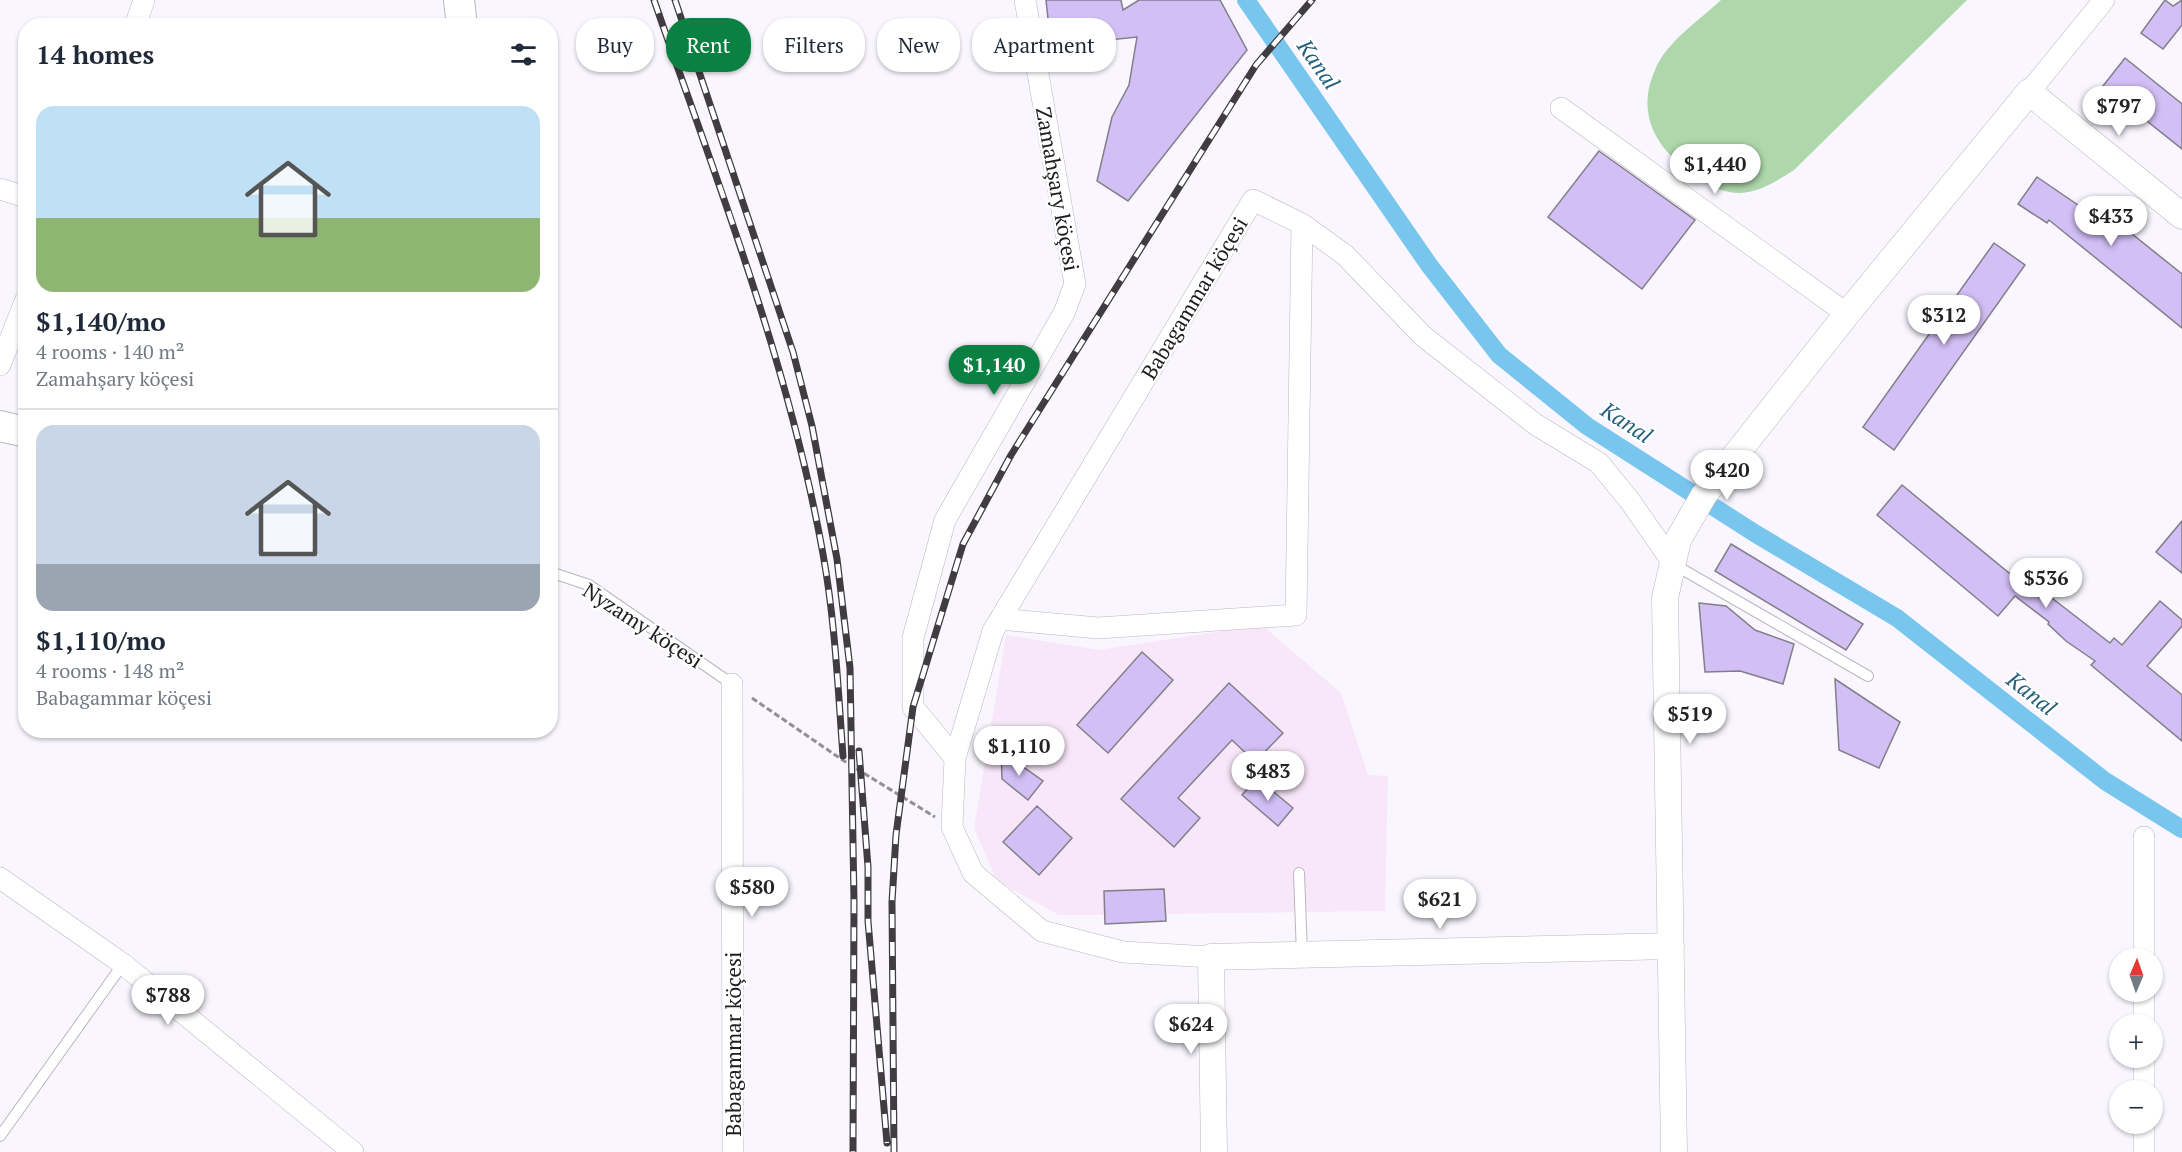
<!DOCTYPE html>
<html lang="en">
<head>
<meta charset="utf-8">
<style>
	:root { --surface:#fff; --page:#f2f2f3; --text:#1f2937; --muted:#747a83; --line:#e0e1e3; --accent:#0b8043 }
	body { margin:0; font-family:"PT Serif",serif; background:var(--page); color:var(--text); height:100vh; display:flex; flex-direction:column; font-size:22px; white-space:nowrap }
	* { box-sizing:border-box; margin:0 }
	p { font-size:20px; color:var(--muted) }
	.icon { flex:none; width:33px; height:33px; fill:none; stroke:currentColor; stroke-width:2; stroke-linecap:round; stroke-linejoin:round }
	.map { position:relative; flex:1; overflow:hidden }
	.drawer { position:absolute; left:18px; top:18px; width:540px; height:720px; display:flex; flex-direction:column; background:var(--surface); border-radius:24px; box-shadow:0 2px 4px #0004 }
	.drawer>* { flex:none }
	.top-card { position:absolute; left:576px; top:18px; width:570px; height:54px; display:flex; gap:12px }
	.needle { width:39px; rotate:2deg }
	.fabs { position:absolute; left:2109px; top:948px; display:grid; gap:12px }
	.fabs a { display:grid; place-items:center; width:54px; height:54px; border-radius:50%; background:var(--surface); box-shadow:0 2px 4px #0004; font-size:30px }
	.price { position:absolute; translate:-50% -51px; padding:0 14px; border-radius:21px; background:#fff; color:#222; font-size:20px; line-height:39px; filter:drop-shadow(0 2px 3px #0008) }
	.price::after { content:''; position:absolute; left:50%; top:36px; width:18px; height:14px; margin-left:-9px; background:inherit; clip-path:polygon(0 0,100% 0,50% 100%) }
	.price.selected { background:var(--accent); color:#fff }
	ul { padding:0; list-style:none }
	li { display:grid; align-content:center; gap:12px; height:318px; padding:0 18px }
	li+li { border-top:2px solid var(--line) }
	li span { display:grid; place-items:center; height:186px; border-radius:18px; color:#555 }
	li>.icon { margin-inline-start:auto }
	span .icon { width:108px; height:108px; fill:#fffc; stroke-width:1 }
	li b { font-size:26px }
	h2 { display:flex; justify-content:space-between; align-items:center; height:72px; padding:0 18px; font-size:26px }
	.tag { padding:0 21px; border-radius:24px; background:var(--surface); box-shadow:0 2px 4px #0004; font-size:21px; line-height:54px }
	.tag.selected { background:var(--accent); color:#fff }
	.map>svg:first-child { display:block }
	.medical { fill:#f8e7f9 }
	.green { fill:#aed7ac }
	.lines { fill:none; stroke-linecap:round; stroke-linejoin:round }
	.canal { stroke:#78c5ee; stroke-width:18 }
	.building { fill:#d2bff5; stroke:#827f89; stroke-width:1.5 }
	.service-casing { stroke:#bab6c1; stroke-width:12 }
	.minor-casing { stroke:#bab6c1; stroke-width:22 }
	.tertiary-casing { stroke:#bab6c1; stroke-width:27 }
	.secondary-casing { stroke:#bab6c1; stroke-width:32 }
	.path { stroke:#918e95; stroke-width:3; stroke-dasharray:6 3; stroke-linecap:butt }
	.service { stroke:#fff; stroke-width:10 }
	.minor { stroke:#fff; stroke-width:21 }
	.tertiary { stroke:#fff; stroke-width:26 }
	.secondary { stroke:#fff; stroke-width:30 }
	.rail-casing { stroke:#403d42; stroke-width:7 }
	.rail { stroke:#fff; stroke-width:4.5; stroke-dasharray:14; stroke-linecap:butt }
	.labels { text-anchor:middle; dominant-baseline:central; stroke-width:5; stroke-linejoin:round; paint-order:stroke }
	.street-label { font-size:21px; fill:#1e1c20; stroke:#fff }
	.water-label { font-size:22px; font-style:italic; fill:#245f7c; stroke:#fff }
</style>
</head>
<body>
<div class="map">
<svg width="2182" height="1152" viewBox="0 0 2182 1152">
	<rect width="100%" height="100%" fill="#f9f6ff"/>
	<path class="medical" d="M1262 625 1341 693 1368 775 1388 776 1385 911 1165 914 1164 889 1104 891 1105 915H1059L997 881 974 828 1006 635 1099 650Z"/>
	<path class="green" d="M1721 0H1967L1794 170C1778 180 1760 192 1740 193 1723 193 1707 185 1694 175 1657 150 1635 115 1655 70 1666 42 1700 20 1721 0Z"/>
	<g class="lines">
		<path class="canal" d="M1246 0 1429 265 1499 355 1587 426 1756 534 1897 618 2105 781 2182 829"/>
	</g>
	<path class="building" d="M1046 0H1121L1123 10 1139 0H1220L1247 50 1128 201 1097 181 1112 117 1129 85 1137 37 1051 46Z
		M2165 0 2173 6 2182 0V25L2163 49 2141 33Z
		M2125 58 2182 104V149L2103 86Z
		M1599 151 1695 220 1642 289 1548 217Z
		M2037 177 2084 209 2091 201 2182 274V328L2049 220 2047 223 2018 204Z
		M1994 243 2025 265 1894 450 1863 427Z
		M1902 485 2043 601 2048 595 2110 643 2114 638 2122 645 2160 601 2182 620V626L2147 666 2182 695V741L2091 665 2095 661 2066 641 2048 624 2049 622 2015 596 1998 616 1877 515Z
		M2182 521V573L2156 552Z
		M1731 544 1863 624 1846 650 1715 571Z
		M1699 603 1726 606 1755 630 1794 644 1783 684 1740 671 1705 672Z
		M1142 652 1173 680 1108 753 1077 725Z
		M1835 679 1900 722 1879 768 1839 750Z
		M1229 683 1283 733 1255 762 1232 740 1178 798 1200 818 1174 847 1121 799Z
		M1001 751 1043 781 1028 800 1002 779Z
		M1257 778 1293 808 1278 826 1242 795Z
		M1037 806 1072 838 1039 875 1003 842Z
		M1164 889 1166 921 1105 924 1104 891Z"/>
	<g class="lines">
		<g class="service-casing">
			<path id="service" d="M1673 564 1868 676
				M550 572 589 585 732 684
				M1299 873 1302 955
				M0 1136 123 964"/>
		</g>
		<g class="minor-casing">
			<path id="minor" d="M135 26 144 0
				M2029 92 2104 0
				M1561 108 1847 314
				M0 189 26 197
				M0 365 26 299
				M1000 619 1098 628 1296 615 1302 224
				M732 684 733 1152
				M955 758 913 707V638L945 520 1064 313 1075 284 1025 0
				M2144 837V958
				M0 878 123 964 353 1152
				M1211 957 1123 952 1042 931 973 873 952 827 955 758 993 631 1253 200 1302 224 1345 255 1423 336 1535 424 1599 463 1630 501 1673 563
				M2144 992V1024
				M2144 1058V1090
				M2144 1124V1152"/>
		</g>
		<g class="tertiary-casing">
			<path id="tertiary" d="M1214 1152 1211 957 1671 946
				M1674 1152 1665 598 1678 540 1704 495 1847 314 2029 92 2182 216"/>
		</g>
		<g class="secondary-casing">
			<path id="secondary" d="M459 0 462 26
				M0 426 26 432"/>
		</g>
		<path class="path" d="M752 698 844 761 935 817"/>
		<use href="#service" class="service"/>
		<use href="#minor" class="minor"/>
		<use href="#tertiary" class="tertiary"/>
		<use href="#secondary" class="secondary"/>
		<g class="rail-casing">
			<path id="rail" d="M654 0C717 182 789 364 823 554 835 620 838 689 843 756
				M675 0 793 352 812 426 837 559 850 668 854 901 853 1152
				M859 751 868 867V921L887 1143
				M894 1152 892 902 896 835 913 707 963 544 1011 455 1256 65 1312 0"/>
		</g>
		<use href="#rail" class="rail"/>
	</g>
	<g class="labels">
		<g class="street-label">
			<text transform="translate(1058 189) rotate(80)">Zamahşary köçesi</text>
			<text transform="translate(1194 298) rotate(-59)">Babagammar köçesi</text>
			<text transform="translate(643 625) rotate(33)">Nyzamy köçesi</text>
			<text transform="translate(733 1044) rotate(-90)">Babagammar köçesi</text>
		</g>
		<g class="water-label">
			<text transform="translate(1319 64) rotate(55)">Kanal</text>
			<text transform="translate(1627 422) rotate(33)">Kanal</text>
			<text transform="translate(2032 693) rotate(38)">Kanal</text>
		</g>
	</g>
</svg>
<div class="fabs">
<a><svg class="needle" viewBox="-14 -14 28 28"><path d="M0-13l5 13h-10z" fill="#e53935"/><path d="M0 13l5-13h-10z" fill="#747a83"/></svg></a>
<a>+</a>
<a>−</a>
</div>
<b class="price" style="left:2119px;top:137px">$797</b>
<b class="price" style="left:1715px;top:195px">$1,440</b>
<b class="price" style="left:2111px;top:247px">$433</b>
<b class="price" style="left:1944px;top:346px">$312</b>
<b class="price selected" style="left:994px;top:396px">$1,140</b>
<b class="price" style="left:1727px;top:501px">$420</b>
<b class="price" style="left:2046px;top:609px">$536</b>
<b class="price" style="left:1690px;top:745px">$519</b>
<b class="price" style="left:1019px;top:777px">$1,110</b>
<b class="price" style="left:1268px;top:802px">$483</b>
<b class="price" style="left:752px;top:918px">$580</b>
<b class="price" style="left:1440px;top:930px">$621</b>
<b class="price" style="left:168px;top:1026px">$788</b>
<b class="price" style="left:1191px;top:1055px">$624</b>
<div class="top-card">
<a class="tag">Buy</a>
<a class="tag selected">Rent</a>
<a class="tag">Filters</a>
<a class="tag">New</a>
<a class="tag">Apartment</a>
</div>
<section class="drawer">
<h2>14 homes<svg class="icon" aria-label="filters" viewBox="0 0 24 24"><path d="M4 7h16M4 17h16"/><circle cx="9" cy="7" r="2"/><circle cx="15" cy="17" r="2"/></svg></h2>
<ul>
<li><span style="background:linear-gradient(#bfe0f5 60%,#8fb573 0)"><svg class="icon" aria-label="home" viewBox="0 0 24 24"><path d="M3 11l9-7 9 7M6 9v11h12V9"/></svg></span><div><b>$1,140/mo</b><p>4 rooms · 140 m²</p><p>Zamahşary köçesi</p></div></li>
<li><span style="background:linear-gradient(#c9d6e8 75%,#9aa5b1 0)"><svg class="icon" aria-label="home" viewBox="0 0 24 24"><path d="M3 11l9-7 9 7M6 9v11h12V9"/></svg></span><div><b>$1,110/mo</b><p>4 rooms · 148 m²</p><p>Babagammar köçesi</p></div></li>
</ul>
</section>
</div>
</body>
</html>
